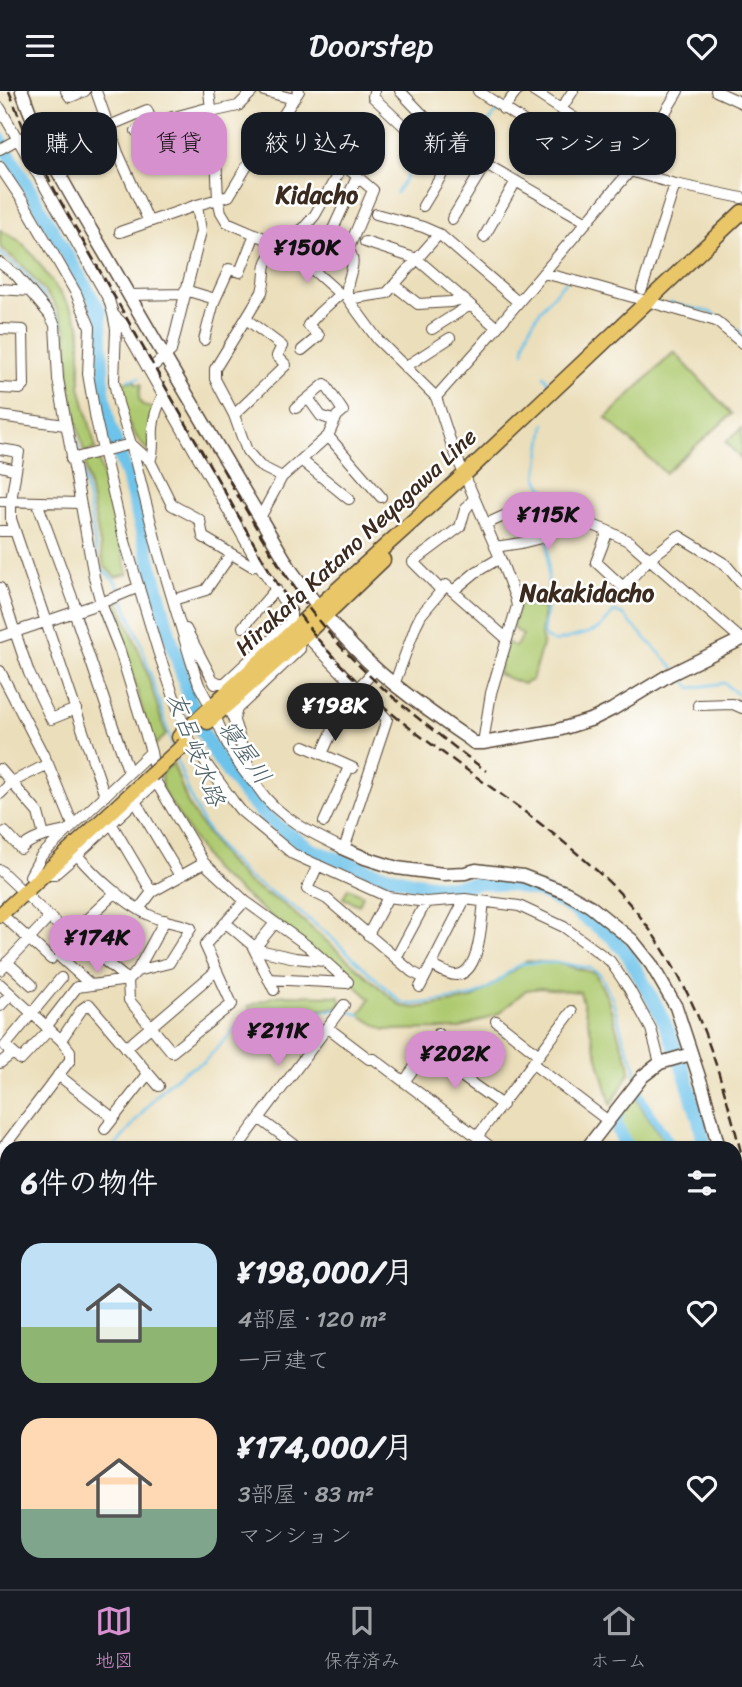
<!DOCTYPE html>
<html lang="ja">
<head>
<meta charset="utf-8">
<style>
	:root { --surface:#171b24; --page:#20242c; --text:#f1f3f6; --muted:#9ea1a6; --line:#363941; --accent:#d690ce }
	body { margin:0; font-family:Sriracha,"Klee One",sans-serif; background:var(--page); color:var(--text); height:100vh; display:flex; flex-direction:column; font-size:26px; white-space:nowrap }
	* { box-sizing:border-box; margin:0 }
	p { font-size:23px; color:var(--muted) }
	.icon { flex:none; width:38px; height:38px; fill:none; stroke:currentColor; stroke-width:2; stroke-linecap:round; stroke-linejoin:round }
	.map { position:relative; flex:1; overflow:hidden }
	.drawer { position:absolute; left:0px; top:1050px; width:742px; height:448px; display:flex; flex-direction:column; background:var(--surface); border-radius:21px 21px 0 0; box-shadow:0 2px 5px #0004 }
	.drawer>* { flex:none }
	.top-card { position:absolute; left:21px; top:21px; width:700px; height:63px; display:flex; gap:14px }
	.price { position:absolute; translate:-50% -60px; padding:0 16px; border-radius:24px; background:var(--accent); color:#111; font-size:23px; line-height:46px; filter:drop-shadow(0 2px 4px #0008) }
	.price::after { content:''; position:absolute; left:50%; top:42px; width:21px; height:16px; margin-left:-10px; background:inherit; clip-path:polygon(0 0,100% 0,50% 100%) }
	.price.on { background:#222; color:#fff }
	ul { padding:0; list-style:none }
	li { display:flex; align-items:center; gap:21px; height:175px; padding:0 21px }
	li span { display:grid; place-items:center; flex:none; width:196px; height:140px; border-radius:21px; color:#555 }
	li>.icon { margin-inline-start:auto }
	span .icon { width:84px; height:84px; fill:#fffc; stroke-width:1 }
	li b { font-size:30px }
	h2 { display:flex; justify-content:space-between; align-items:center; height:84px; padding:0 21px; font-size:30px }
	.pill { padding:0 24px; border-radius:21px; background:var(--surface); box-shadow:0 2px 5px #0004; font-size:24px; line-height:63px }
	.pill.on { background:var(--accent); color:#111 }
	header { display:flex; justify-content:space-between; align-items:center; height:91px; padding:0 21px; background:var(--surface); font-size:32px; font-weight:600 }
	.dock { display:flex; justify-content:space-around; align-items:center; height:98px; border-top:2px solid var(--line); background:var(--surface); font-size:19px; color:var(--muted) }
	.dock a { display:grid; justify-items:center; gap:4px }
	.dock .on { color:var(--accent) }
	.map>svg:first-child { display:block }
	.green { fill:#aeca70; stroke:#747a47; stroke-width:2 }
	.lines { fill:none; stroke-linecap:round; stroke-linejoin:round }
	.stream { stroke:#6dc3ea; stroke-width:2.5 }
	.canal { stroke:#6dc3ea; stroke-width:8 }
	.river { stroke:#6dc3ea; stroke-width:14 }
	.minor-casing { stroke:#554535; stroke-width:12 }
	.tertiary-casing { stroke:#554535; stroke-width:15 }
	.secondary-casing { stroke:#554535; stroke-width:15 }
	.primary-casing { stroke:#554535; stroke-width:17 }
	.minor { stroke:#fff; stroke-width:10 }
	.tertiary { stroke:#fff; stroke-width:12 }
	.secondary { stroke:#f6e9c3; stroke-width:12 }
	.primary { stroke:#e9c769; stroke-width:14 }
	.rail { stroke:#3b2a1e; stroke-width:2.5; stroke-dasharray:10 5; stroke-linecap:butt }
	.primary-bridge-casing { stroke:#554535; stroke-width:17; stroke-linecap:butt }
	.primary-bridge { stroke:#e9c769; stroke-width:14 }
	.labels { text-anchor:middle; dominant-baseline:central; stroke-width:5; stroke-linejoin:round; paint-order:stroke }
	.street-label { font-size:23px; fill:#3b2a1e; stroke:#fff }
	.neighbourhood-label { font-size:24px; font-weight:bold; fill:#3b2a1e; stroke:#fff }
	.water-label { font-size:24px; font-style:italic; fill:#4c6065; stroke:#fff }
</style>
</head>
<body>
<header><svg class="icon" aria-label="menu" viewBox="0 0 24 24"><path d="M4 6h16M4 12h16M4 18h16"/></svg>Doorstep<svg class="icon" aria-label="heart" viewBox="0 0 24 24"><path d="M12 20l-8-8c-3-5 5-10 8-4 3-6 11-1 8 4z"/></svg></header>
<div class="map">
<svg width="742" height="1498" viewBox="0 0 742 1498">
	<rect width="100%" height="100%" fill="#fff"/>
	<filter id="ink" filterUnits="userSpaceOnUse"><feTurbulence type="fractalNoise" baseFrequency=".0143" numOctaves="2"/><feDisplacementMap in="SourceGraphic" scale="14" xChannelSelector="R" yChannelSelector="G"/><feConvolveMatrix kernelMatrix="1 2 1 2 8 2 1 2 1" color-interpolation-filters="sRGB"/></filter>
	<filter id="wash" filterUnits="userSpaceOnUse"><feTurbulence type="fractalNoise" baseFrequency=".00686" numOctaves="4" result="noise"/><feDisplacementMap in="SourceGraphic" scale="28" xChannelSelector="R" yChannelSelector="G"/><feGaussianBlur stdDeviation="1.57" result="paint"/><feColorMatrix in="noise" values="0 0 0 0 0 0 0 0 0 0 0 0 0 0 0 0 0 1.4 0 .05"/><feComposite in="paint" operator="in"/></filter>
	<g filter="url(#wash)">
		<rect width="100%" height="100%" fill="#ebdeba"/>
		<path class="green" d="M0 139 18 149 33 164 72 219 80 235V295L96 358 84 361 70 301 66 238 54 212 24 176 0 156Z
			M674 261 732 323 665 382 606 327Z
			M135 290 136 293H141L139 308 143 315 155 318 150 362C125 336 125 325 118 291Z
			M742 337V369L726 351Z
			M98 366 128 483 115 486 104 475 84 368Z
			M118 508 145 575 166 644 153 656 132 582 106 516 107 512Z
			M519 513 544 517 541 545 543 551 532 589 523 593 498 583 507 551 515 556 523 544 512 536Z
			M173 672 188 713 197 728 226 769 247 791 286 815 401 915 416 917 472 908 527 870 557 872 595 882 607 906 619 946 629 972 630 981 611 1014 580 901 541 897 526 899 498 923 459 938 385 939 359 924 370 908 339 880 213 779 162 698 161 683Z
			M348 797 363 804 359 814 343 807Z
			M287 904 340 905 341 914C313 925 280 917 251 921L248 915 275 905Z
			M635 1004C644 1024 657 1038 669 1057H628L616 1031 617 1025Z"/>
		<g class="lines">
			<path class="stream" d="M396 102 428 52 435 51 447 54 478 41 486 35 498 19
				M0 162 24 181 42 204 61 233 64 286 88 408 98 475 116 491 121 501
				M670 212 710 221 724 228 742 243
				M524 261C524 234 548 209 566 190
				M544 285 549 292
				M128 289 139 287
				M545 333 537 386 550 408 551 413
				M548 448V507L543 542 546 547 554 551 588 542 600 537 614 521 623 524 675 578
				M123 507 142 555 173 657
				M679 583 691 597 724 592 742 607
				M176 667 192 710 204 734 221 758 247 786 291 814 333 848 401 911 408 913H417L474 905 495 893 515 876 526 872H561L590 877 600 883 612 907 624 949 635 975 636 986
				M346 919 360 924
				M111 1057 118 1052 155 1006 169 992 183 981 204 971 247 925 265 922 301 924 338 918
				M366 1498 371 1491"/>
			<path class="canal" d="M638 999C646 1021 663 1036 673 1057
				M620 1498 622 1491"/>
			<path class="river" d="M0 48 100 221 103 299 109 332 129 391 170 546 199 635 219 669 245 704 262 722 281 738 312 759 377 782 416 792 451 796 482 791 512 794 542 801 570 816 612 846 628 864 659 920 673 951 685 983 699 1029 705 1057
				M617 1025 615 1032 627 1057
				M575 1498 576 1491
				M647 1498 648 1491"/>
		</g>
	</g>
	<g filter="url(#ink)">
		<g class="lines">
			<g class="minor-casing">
				<path id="minor" d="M66 0 70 6 85 0
					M96 0 118 62 149 131
					M209 0 216 63 218 108 221 121 227 131 280 154 304 137 315 124 343 74
					M264 0 294 8
					M374 0 373 6 423 53
					M400 0 445 47
					M478 0 563 56 630 80 675 93 742 107
					M533 0 579 30
					M716 0 742 12
					M0 17 109 209 113 223 116 238 114 290 118 312 131 353 159 463 191 570 199 594 211 616
					M503 18 517 0
					M561 18 573 0
					M211 21 238 15 253 0
					M284 23 373 99 348 159
					M172 26 183 71
					M109 35 147 19 152 32
					M136 40 152 32 211 16
					M177 47 192 44 194 48 214 47
					M0 58 18 48 38 41
					M88 59 114 49
					M0 76 24 112 76 202 90 236 88 283 96 329 123 444 158 560 189 649 233 710 241 720 293 763 388 806 426 811 465 808 519 815 564 836 610 870 629 898 651 938 660 972
					M59 82 118 62
					M423 115 458 57 587 131
					M376 123 423 136 439 143 518 211
					M452 128 486 72
					M304 137 348 159C361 173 342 191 348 208L378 249 436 306
					M120 141 197 114
					M484 146 516 90
					M328 149 357 86
					M365 151 417 168 496 236
					M283 152 340 203H346
					M280 154C258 176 269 177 262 201L215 278V288L234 324 247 360 260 375 282 386
					M0 172 16 184 49 223 55 234 58 288 94 486 101 512 120 560 151 661 156 691 204 772 245 810 309 856 348 891
					M543 182 591 194 716 230 742 252
					M394 194 418 213 451 211 463 208
					M0 198 30 200
					M642 198 675 93
					M185 199 215 208
					M129 204 184 203
					M348 208 387 202 439 143
					M114 224 122 232 258 472 291 521V527L289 532 225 592H219L213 589
					M0 238 23 239 24 295 20 298 0 297
					M432 238 470 214
					M204 249 214 211 229 178 240 181 255 143
					M302 259 319 245 308 234 318 223 340 203
					M405 276 450 247
					M149 279 171 260 201 140 197 114 229 105 263 48 284 23 299 0
					M308 307 321 325 335 330
					M234 324 286 274 277 265 282 255 246 228
					M0 325 65 334
					M328 345 381 406
					M0 358 19 361 11 410V428L105 705
					M71 368 131 353 150 370 172 414 200 429 203 446 252 475 258 472
					M301 369 349 408
					M150 370C155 359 152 349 153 337 154 325 158 314 163 304
					M0 375 16 379
					M0 410 80 412
					M37 411 77 520
					M260 427 282 386 328 345 337 325 343 320 325 293 296 317
					M486 433 517 419 546 416 608 440 630 451 742 549
					M0 440H15
					M608 440 596 471 623 496 649 468 679 445 725 473 742 493
					M495 456 521 452 545 446 550 424 549 417
					M0 497 29 582 51 628 76 618
					M441 499 413 471 460 436 465 419 474 407
					M453 500 476 481 500 467
					M173 509 206 499 231 463
					M74 521 129 682
					M243 536 276 498
					M186 538 215 593
					M0 546 101 512 139 496
					M0 580 48 673 73 734
					M394 594 416 534 421 524 446 494 506 547
					M357 598 376 578
					M698 614 733 613 742 617
					M230 621C238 636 240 653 246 668 250 678 253 690 259 698 277 726 315 744 344 758L387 628 310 549
					M215 625C225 649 235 672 253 691
					M234 628 237 618 300 558
					M483 652 491 602 517 515 515 506 500 467 452 355 436 306 483 253 630 80 678 0
					M304 655 353 677
					M322 663 353 594
					M0 678 38 722 44 745
					M0 703 12 691 48 673
					M135 710 180 785
					M324 731 349 676
					M111 732 152 801
					M5 741 21 758C32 746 50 744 66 740
					M77 764 156 691
					M318 774 307 798 327 808 412 881 424 887
					M0 779 18 796
					M45 783H55L77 764C95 785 124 812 149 824 162 831 177 831 191 837L169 872 137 880
					M30 785 41 765 151 661
					M24 802 77 852H83L128 889 129 909 172 961 232 913 205 854 245 810
					M139 818 152 801 204 772
					M1 823 51 868
					M85 830 116 801
					M226 832 252 854 274 899
					M275 832 254 858 295 867 324 870
					M368 844 388 806
					M60 866 91 894
					M396 867 426 811
					M7 871 32 894
					M431 874C438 877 449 885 457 884 481 881 481 829 484 811
					M0 879 50 826
					M268 888 347 892 348 891
					M0 893 61 949 70 960V969L3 1057
					M420 896 465 808
					M0 915 11 903
					M496 930 539 964
					M46 936 77 896 128 889 137 880 165 829
					M327 936 369 968H374L492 1057
					M49 939 21 969 5 955 61 887
					M61 949 82 918 89 913 159 995
					M126 957 216 880
					M426 960 502 1014
					M0 972 13 962
					M533 973 607 1029
					M58 984 113 1027
					M404 991 438 943
					M260 1028 299 1057
					M105 1038 148 983
					M477 1046 572 920
					M237 1057 344 914
					M0 1093 7 1099
					M0 1159 7 1165
					M0 1192 7 1197
					M0 1221 7 1212
					M0 1261 7 1270
					M737 1281 742 1283
					M0 1294 7 1290
					M735 1307 742 1308
					M0 1341 7 1335
					M735 1348 742 1351
					M735 1382 742 1385
					M0 1399 7 1404
					M735 1402 742 1391
					M116 1491 123 1498
					M673 1491 694 1498
					M132 1498 138 1491
					M484 1498 490 1491
					M549 1498 555 1491
					M721 1498 722 1491"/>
			</g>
			<g class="tertiary-casing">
				<path id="tertiary" d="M22 0C44 64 81 121 115 180 172 280 232 379 291 479 321 521 354 562 395 594 419 613 444 631 469 648L474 652H483L558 639 593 628 613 618 669 584 742 548
					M344 758 365 767 397 777 443 783 465 782 476 779 523 785 565 801 590 815 632 849 651 873 676 916 704 1001 719 1057
					M587 1057 643 985 660 972 691 963
					M0 1061 3 1057 7 1058
					M735 1158 742 1191
					M254 1498 260 1491
					M595 1498 596 1491"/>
			</g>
			<g class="secondary-casing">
				<path id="secondary" d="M0 1496 2 1498"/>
			</g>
			<g class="primary-casing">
				<path id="primary" d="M208 631 290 558 383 469
					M179 646 318 516 465 383 742 121
					M0 824 151 684"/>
			</g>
			<use href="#minor" class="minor"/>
			<use href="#tertiary" class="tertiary"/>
			<use href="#secondary" class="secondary"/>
			<use href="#primary" class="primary"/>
			<path class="rail" d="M9 0 28 48 61 111 277 493C292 513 306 534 322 553 346 581 373 607 401 630 459 676 522 715 579 764 601 783 624 804 642 828 698 903 719 976 742 1065
				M222 377C256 436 288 496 333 547 378 598 432 639 486 680"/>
			<g class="primary-bridge-casing">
				<path id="primary-bridge" d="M151 684 184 654"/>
			</g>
			<use href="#primary-bridge" class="primary-bridge"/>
		</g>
	</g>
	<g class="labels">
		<g class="street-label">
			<text transform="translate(356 451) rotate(-43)">Hirakata Katano Neyagawa Line</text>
		</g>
		<g class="neighbourhood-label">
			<text x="317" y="104">Kidacho</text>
			<text x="587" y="502">Nakakidacho</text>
		</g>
		<g class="water-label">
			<text transform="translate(196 658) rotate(69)">友呂岐水路</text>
			<text transform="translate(245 661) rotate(55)">寝屋川</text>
		</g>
	</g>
</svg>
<b class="price" style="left:307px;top:194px">¥150K</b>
<b class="price" style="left:548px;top:461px">¥115K</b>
<b class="price on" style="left:335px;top:652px">¥198K</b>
<b class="price" style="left:97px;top:884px">¥174K</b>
<b class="price" style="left:278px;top:977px">¥211K</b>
<b class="price" style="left:455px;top:1000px">¥202K</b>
<div class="top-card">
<a class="pill">購入</a>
<a class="pill on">賃貸</a>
<a class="pill">絞り込み</a>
<a class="pill">新着</a>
<a class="pill">マンション</a>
</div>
<section class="drawer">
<h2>6件の物件<svg class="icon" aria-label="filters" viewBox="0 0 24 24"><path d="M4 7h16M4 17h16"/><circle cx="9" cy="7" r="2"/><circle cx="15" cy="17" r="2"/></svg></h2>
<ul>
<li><span style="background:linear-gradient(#bfe0f5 60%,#8fb573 0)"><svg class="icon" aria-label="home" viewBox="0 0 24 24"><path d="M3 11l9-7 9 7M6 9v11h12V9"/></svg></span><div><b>¥198,000/月</b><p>4部屋 · 120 m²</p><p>一戸建て</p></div><svg class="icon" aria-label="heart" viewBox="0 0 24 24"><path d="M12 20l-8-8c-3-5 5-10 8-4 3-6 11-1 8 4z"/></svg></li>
<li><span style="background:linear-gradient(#ffd9b3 65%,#7fa58c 0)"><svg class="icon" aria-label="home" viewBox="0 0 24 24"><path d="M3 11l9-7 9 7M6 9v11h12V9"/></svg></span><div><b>¥174,000/月</b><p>3部屋 · 83 m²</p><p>マンション</p></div><svg class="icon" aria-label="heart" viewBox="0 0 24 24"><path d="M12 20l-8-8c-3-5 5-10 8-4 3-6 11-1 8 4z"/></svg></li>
</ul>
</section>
</div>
<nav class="dock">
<a class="on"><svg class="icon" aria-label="map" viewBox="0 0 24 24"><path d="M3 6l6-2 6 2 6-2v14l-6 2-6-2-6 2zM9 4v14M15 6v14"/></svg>地図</a>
<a><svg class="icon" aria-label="saved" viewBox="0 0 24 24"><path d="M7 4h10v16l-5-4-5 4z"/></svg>保存済み</a>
<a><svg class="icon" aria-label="home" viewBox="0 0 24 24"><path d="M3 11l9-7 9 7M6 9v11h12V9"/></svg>ホーム</a>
</nav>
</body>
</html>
